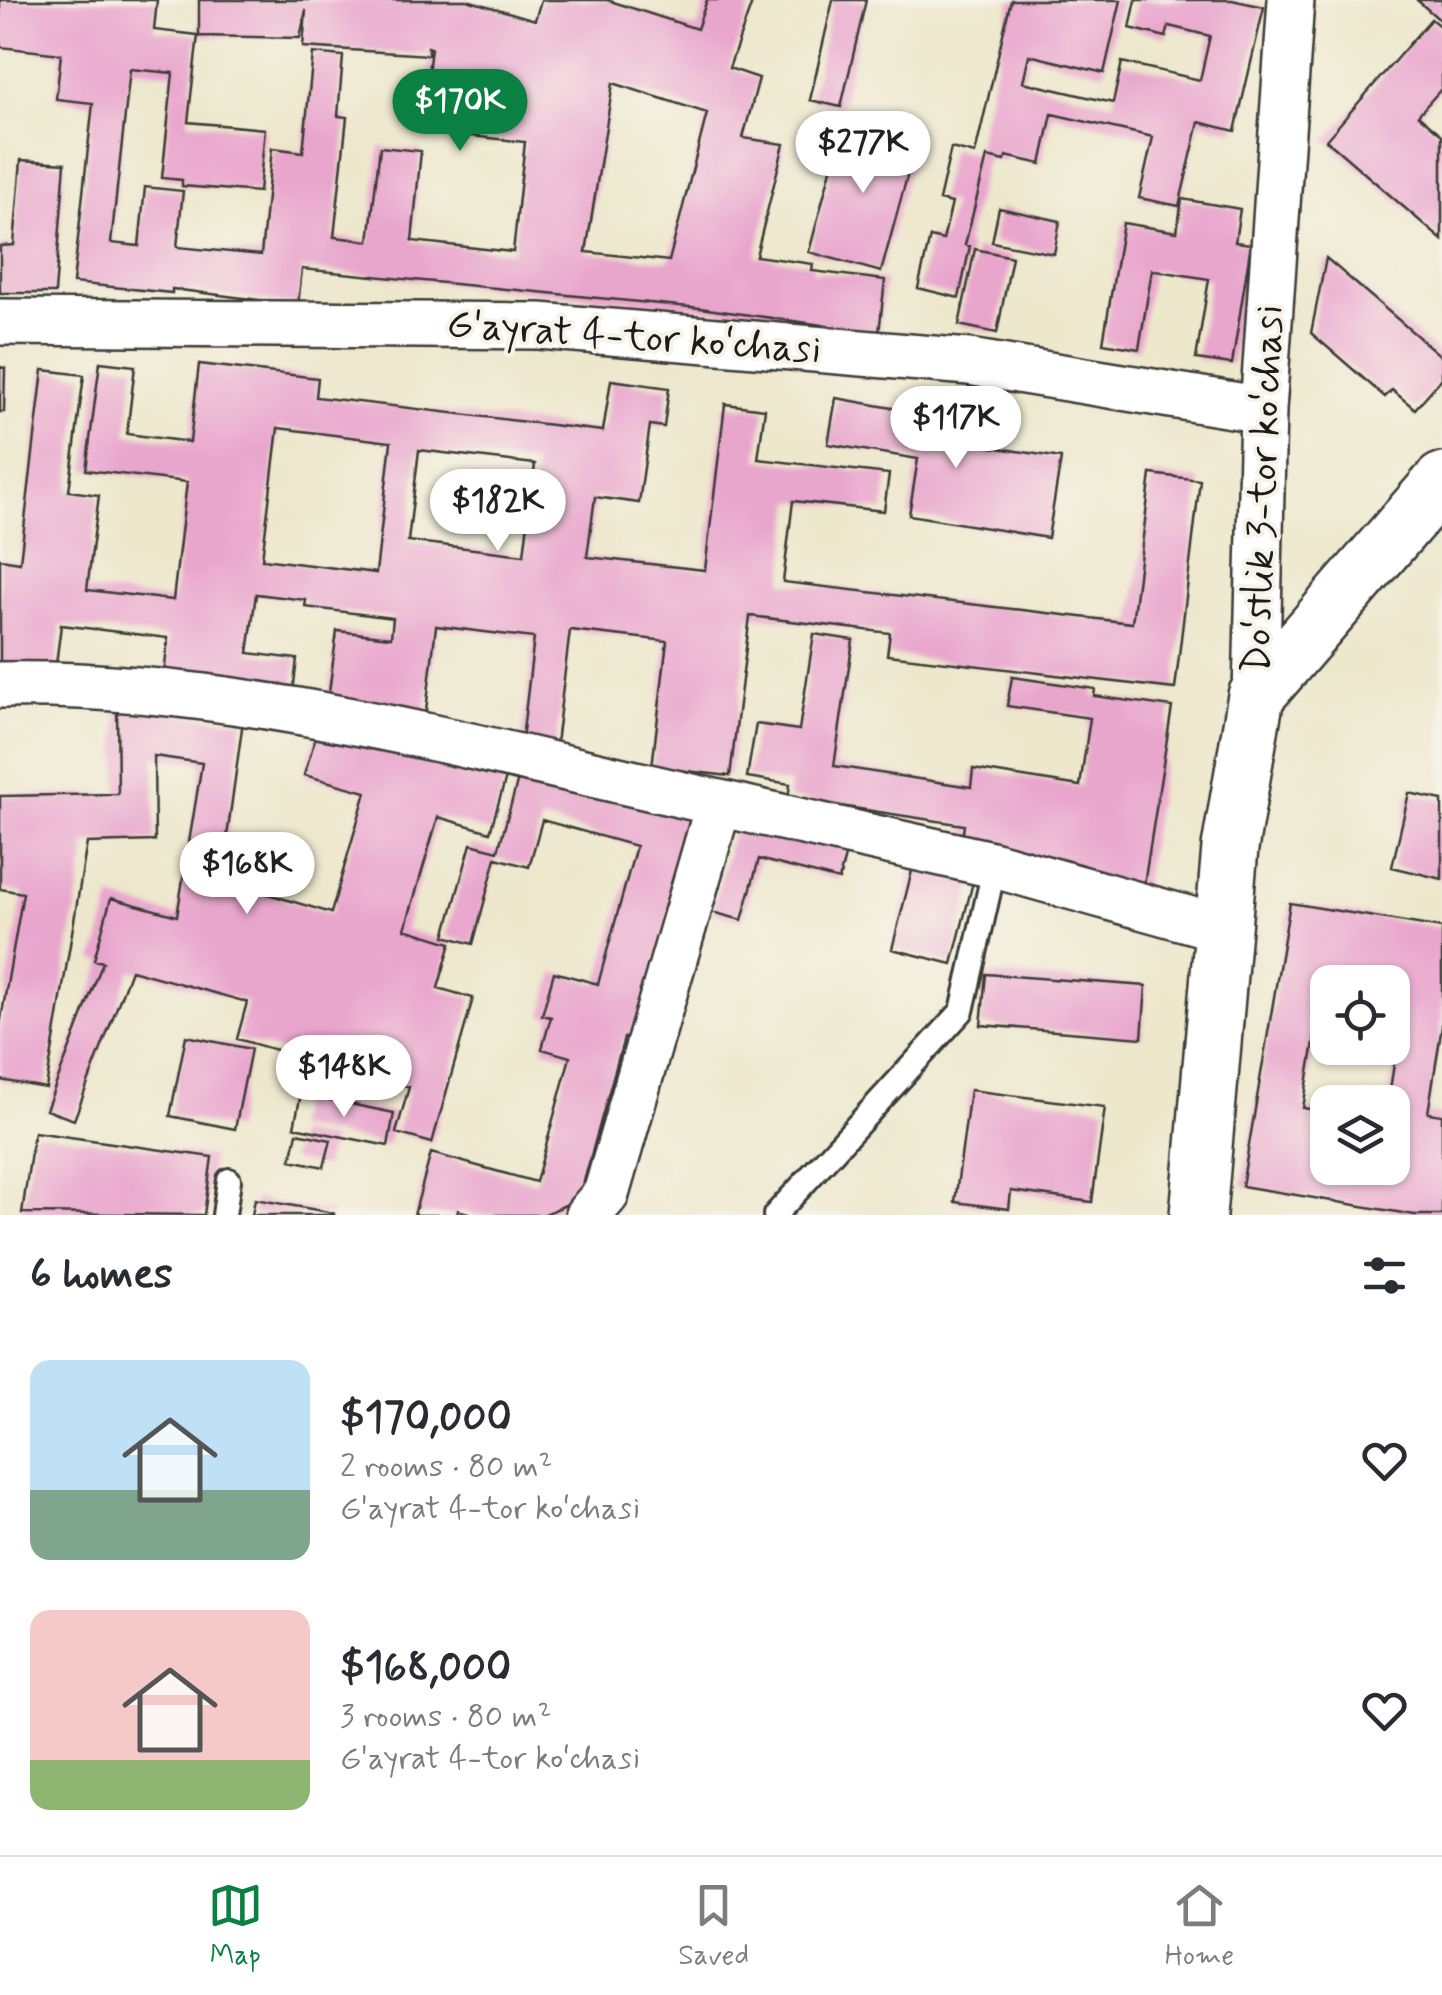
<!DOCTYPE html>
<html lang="en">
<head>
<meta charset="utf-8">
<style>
	:root { --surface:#fff; --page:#f2f2f3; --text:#2b2b33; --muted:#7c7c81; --line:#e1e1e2; --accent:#0b8043 }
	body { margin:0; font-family:Mynerve,sans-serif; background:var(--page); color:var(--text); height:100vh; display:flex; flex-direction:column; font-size:38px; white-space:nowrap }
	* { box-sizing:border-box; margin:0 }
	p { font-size:32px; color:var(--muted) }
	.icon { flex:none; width:55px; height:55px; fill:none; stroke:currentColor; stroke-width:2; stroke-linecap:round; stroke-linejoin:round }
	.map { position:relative; height:1215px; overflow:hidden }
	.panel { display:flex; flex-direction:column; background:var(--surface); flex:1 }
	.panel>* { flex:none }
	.tools { position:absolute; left:1310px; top:965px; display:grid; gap:20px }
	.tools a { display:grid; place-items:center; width:100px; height:100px; border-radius:20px; background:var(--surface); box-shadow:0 2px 8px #0004; font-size:50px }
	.price { position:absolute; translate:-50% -85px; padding:0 22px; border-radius:35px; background:#fff; color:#222; font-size:32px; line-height:65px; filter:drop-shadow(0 2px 5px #0008) }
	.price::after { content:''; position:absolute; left:50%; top:60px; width:30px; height:22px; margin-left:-15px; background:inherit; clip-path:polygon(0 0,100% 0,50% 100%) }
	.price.on { background:var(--accent); color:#fff }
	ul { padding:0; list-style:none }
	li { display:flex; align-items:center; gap:30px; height:250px; padding:0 30px }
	li span { display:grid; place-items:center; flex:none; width:280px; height:200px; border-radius:20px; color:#555 }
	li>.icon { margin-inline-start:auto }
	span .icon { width:120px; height:120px; fill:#fffc; stroke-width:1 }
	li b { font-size:42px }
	h2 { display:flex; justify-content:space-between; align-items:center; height:120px; padding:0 30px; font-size:42px }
	.tab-bar { display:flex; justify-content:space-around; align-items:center; height:140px; border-top:2px solid var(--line); background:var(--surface); font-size:28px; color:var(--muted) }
	.tab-bar a { display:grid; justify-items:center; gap:5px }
	.tab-bar .on { color:var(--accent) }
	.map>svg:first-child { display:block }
	.building { fill:#e9a6cd; fill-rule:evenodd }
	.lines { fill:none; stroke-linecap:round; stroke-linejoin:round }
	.lane-casing { stroke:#3b3a36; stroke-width:28 }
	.street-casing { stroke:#3b3a36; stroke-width:50 }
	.secondary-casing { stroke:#3b3a36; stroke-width:60 }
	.lane { stroke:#fff; stroke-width:22 }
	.street { stroke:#fff; stroke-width:45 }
	.secondary { stroke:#fff; stroke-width:55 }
	.labels { text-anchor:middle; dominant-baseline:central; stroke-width:8; stroke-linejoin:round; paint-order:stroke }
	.street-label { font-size:40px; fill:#1c1c1c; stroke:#f7f3e8 }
</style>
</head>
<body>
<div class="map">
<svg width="1442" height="1215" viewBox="0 0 1442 1215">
	<rect width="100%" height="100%" fill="#f7f3e8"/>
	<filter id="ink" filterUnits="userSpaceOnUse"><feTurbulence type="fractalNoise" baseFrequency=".01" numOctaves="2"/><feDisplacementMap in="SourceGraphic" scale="20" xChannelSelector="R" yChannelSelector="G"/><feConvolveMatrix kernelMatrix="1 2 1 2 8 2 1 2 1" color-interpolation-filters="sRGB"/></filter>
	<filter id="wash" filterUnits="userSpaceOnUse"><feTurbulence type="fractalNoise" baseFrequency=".0048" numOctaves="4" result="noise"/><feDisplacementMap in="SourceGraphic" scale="40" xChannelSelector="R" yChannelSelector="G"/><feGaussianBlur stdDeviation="2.25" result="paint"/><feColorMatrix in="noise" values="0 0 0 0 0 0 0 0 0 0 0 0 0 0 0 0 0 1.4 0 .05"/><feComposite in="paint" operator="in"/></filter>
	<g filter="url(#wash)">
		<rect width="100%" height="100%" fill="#ede7cc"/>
		<g id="blocks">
			<path class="building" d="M0 0H157L154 30 198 35 188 122 265 129 259 192 182 186V180L162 178 173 73 130 69 111 243 139 246 145 187 183 191 177 247 261 255 272 148 303 152 313 53 343 56 338 116 347 117 334 237 369 241 380 147 421 151 412 241 513 252 525 142 425 131 431 81H427L431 48 428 47V55L303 47 306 10 300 38 199 36V0H467L535 20 541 0H607L697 29 707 0H753L729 68 759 78 743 138 784 144 756 256 813 264 812 271 885 280 879 333 700 308 302 269 298 305 172 289V293L73 283 93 103 56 99 61 54 0 47ZM613 83 707 113 669 261 586 252Z
				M833 0H866L841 107 810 100Z
				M1011 0H1121L1104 73 1029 55 1023 82 1113 103 1122 62 1200 80 1210 36 1169 26 1166 37 1130 28 1136 0H1232L1264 7 1235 131 1199 122 1179 206 1139 198 1153 137 1052 114 1041 164 1006 156 1005 161 987 157 965 245 970 246 959 298 918 288 930 237 943 240 952 203 939 200 951 148 975 154Z
				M1417 0H1442V22Z
				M1431 19 1442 28V88L1418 115 1442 135V240L1326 140Z
				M844 120 917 140 881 272 809 252Z
				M21 160 65 163 55 293H0V246L14 245Z
				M1182 199 1240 209 1235 242 1251 244 1232 364 1196 359 1209 279 1152 270 1139 349 1103 343 1123 223 1177 232Z
				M999 208 1060 221 1054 254 992 242Z
				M975 249 1012 257 997 333 959 325Z
				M1326 258 1442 357V378L1415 409 1392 390 1385 397 1311 333Z
				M100 362 135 366 127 434 190 442 199 364 318 378 316 397 603 431 611 380 669 388 664 427 650 425 639 503 595 497 587 557 705 570 725 404 765 409 758 459 889 474 884 511 793 501 783 582 1132 623 1151 474 1200 480 1175 689 887 655 890 633 750 616 730 776 652 767 667 641 570 630 555 752 521 748 534 638 436 626 425 719 328 700 337 631 391 637 393 618 305 607 306 600 256 594 248 653 297 659 292 700 163 685 168 638 61 625 54 680 0 674V559L20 562 43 370 84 375 69 491 99 495 87 590 173 600 187 482 86 470ZM278 428 391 442 376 573 262 559ZM419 450 535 464 524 555 408 541Z
				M0 367 5 368 4 412H0Z
				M836 398 926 414 923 436 1061 458 1048 538 909 515 918 459 828 444Z
				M814 634 853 640 834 766 971 787 973 769 1080 786 1090 718 1007 706 1012 677 1095 689 1094 696 1172 707 1143 891 960 854 964 825 788 798 790 784 747 777 756 724 799 730Z
				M117 708 243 721 221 880 331 913 366 792 304 775 317 733 507 774 490 832 438 817 405 929 451 943 438 988 473 998 432 1143 396 1133 409 1087 237 1039 247 1002 131 970 74 1120 46 1110 103 962 94 960 111 898 177 916 202 763 154 756 155 841 87 843 46 1088 0 1080V1025L23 893 0 889V796L118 794Z
				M520 772 696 820 634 1041 624 1038 579 1199 543 1215H475L458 1210 457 1215H414L431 1153 536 1182 570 1057 542 1049 551 1017 542 1015 554 972 598 984 636 846 542 820 529 867 496 858 473 944 445 936 471 844 498 851Z
				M1409 793 1442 800V879L1392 867Z
				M736 820 847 848 839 880 759 859 742 920 712 912Z
				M914 863 974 878 952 964 892 949Z
				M1290 903 1442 928V1026L1428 1113 1442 1115V1215H1415L1242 1186ZM1328 982H1392V1013L1402 1014 1388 1102H1392V1168H1328V1112L1303 1108 1321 1001 1328 1002Z
				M986 974 1146 986 1142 1038 981 1025Z
				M186 1036 251 1049 235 1129 170 1116Z
				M970 1090 1105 1107 1092 1202 1011 1191 1009 1209 955 1202Z
				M301 1094 394 1113 388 1146 294 1127Z
				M34 1132 212 1157 204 1215 22 1213Z
				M297 1133 331 1140 324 1167 291 1160Z
				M255 1199 334 1213V1215H252Z"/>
		</g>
	</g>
	<g filter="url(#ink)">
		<use href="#blocks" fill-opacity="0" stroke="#3b3a36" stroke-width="2.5"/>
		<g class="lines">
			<g class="lane-casing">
				<path id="lane" d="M224 1215 229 1180
					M775 1215 962 1011 995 865"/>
			</g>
			<g class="street-casing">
				<path id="street" d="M0 322 539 326 969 362 1263 410
					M0 685C239 680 486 752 719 803
					M1256 696 1263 410 1291 0
					M588 1215 606 1194 719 803 995 865 1223 929"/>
			</g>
			<g class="secondary-casing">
				<path id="secondary" d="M1198 1215 1230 848 1256 696 1442 481"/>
			</g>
			<use href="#lane" class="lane"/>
			<use href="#street" class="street"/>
			<use href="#secondary" class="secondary"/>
		</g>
	</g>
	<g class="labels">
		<g class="street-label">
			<text transform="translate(634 338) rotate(4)">G'ayrat 4-tor koʻchasi</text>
			<text transform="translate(1264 489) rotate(-88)">Doʻstlik 3-tor koʻchasi</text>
		</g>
	</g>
</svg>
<div class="tools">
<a><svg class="icon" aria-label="locate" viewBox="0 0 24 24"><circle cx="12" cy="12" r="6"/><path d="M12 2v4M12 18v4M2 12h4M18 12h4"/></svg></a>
<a><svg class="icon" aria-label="layers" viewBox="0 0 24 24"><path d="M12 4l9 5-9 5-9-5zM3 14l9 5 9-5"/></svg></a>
</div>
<b class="price on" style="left:460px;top:154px">$170K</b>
<b class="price" style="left:863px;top:196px">$277K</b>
<b class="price" style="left:956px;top:471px">$117K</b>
<b class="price" style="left:498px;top:554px">$182K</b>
<b class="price" style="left:247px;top:917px">$168K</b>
<b class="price" style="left:344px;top:1120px">$148K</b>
</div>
<section class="panel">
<h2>6 homes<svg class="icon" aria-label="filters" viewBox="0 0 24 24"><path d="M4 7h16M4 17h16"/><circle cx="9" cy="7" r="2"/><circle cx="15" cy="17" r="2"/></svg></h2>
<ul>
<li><span style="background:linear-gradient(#bfe0f5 65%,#7fa58c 0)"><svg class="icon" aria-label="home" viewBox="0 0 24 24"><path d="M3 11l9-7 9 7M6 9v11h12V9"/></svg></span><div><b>$170,000</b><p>2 rooms · 80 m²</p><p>G'ayrat 4-tor koʻchasi</p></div><svg class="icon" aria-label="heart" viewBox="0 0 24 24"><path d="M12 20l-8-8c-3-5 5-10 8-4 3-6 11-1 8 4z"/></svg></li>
<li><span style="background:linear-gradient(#f6c9c9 75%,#8fb573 0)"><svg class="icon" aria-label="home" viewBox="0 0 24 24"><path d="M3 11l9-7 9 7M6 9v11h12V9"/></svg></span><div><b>$168,000</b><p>3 rooms · 80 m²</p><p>G'ayrat 4-tor koʻchasi</p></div><svg class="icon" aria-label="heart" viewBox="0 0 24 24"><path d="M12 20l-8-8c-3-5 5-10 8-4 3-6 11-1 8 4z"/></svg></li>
</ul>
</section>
<nav class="tab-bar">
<a class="on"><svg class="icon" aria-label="map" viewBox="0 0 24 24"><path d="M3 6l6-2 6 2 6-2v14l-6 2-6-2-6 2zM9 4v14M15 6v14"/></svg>Map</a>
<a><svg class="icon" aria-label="saved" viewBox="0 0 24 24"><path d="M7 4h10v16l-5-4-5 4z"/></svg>Saved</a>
<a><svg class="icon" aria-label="home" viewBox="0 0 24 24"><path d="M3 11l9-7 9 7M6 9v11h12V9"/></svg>Home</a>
</nav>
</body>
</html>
